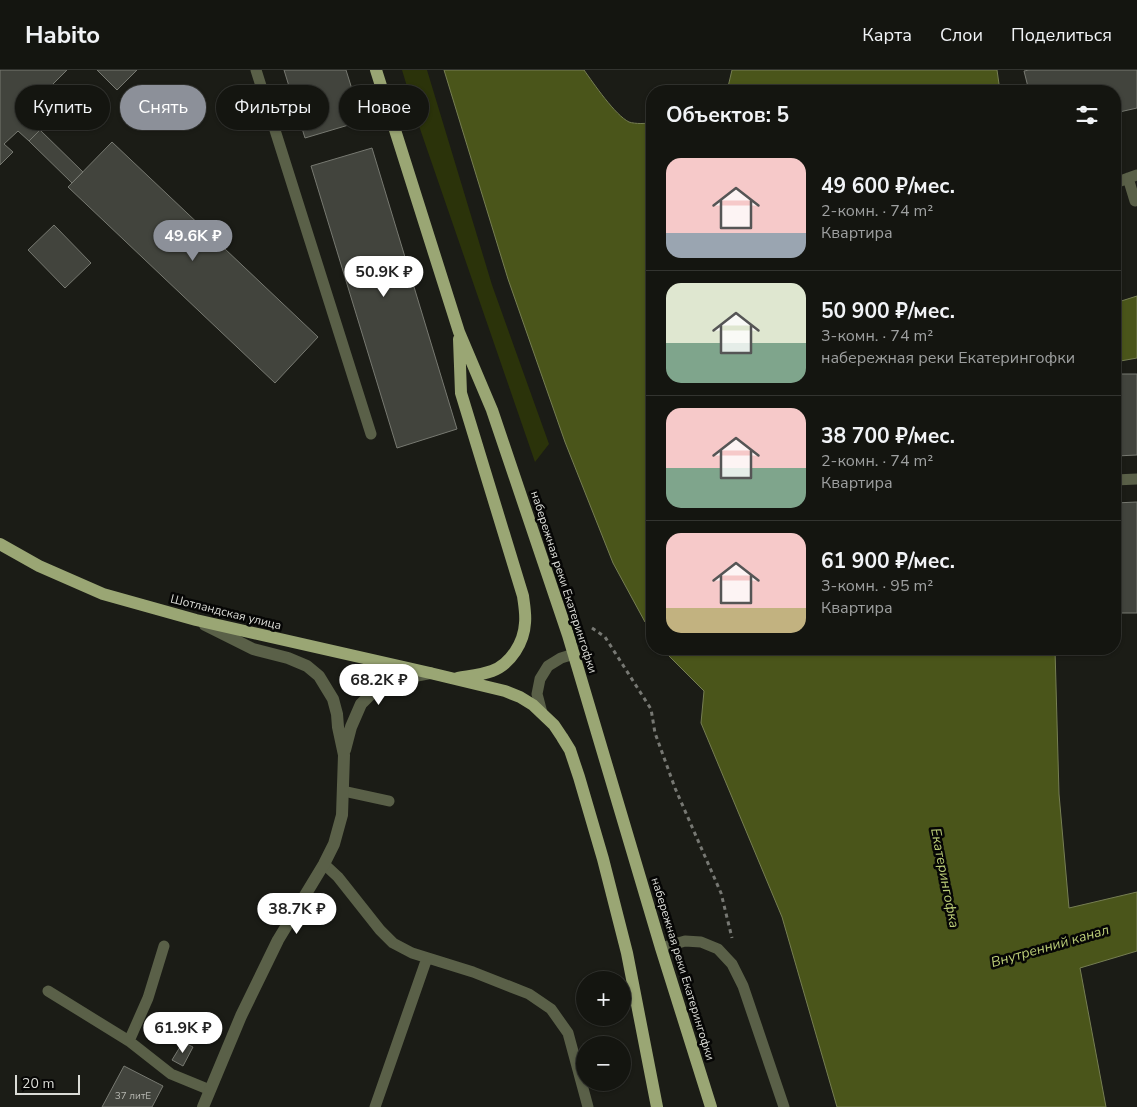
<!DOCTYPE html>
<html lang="ru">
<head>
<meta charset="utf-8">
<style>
	:root { --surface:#141510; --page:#1d1e19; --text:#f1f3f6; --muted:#9d9f9f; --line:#333430; --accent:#8c9099 }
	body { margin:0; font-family:"Nunito Sans",sans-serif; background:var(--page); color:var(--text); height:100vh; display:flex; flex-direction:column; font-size:19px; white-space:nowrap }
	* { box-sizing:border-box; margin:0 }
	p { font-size:16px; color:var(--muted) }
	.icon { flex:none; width:28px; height:28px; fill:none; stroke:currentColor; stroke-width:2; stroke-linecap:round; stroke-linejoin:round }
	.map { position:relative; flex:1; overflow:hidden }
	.panel { position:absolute; left:646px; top:15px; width:475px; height:570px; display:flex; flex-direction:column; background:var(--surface); border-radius:20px; box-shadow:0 1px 4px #0004,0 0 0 1px var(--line) }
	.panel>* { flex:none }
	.banner { position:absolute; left:15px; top:15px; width:475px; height:45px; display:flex; gap:10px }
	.controls { position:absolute; left:576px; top:901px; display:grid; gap:10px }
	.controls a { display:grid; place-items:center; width:55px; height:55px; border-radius:50%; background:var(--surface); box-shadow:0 1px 4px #0004,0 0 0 1px var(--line); font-size:25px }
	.scale { position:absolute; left:15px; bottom:12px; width:65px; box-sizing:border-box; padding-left:5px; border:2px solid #dbdcd7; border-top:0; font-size:14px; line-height:18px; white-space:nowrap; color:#dbdcd7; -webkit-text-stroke:4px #060605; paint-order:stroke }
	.price { position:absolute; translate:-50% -42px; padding:0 11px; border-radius:18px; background:#fff; color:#222; font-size:16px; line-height:32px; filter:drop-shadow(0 1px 2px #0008) }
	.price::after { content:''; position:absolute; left:50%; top:30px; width:15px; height:11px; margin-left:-8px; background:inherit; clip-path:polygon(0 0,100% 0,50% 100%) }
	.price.current { background:var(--accent); color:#fff }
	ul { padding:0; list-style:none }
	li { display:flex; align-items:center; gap:15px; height:125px; padding:0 20px }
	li+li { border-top:1px solid var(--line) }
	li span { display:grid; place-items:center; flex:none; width:140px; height:100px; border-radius:15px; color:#555 }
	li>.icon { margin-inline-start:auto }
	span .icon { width:60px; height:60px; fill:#fffc; stroke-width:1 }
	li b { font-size:21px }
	h2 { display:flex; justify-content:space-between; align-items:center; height:60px; padding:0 20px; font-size:21px }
	.chip { padding:0 18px; border-radius:22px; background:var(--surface); box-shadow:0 1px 4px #0004,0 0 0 1px var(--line); font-size:18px; line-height:45px }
	.chip.current { background:var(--accent); color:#fff }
	header { display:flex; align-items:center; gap:30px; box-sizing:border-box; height:70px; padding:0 25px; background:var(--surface); border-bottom:1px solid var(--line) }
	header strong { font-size:24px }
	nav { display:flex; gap:28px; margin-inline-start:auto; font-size:18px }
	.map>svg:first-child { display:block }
	.green { fill:#2b330a }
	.water { fill:#4a551a; stroke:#767e53 }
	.building { fill:#42443d; stroke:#777971 }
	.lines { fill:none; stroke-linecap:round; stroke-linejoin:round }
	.path { stroke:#777873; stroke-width:3; stroke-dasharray:4 4; stroke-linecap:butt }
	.lane { stroke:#5a6048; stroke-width:11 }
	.street { stroke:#5a6048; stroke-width:12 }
	.primary { stroke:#9aa674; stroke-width:12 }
	.labels { text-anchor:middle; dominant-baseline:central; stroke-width:5; stroke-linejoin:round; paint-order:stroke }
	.number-label { font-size:10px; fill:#b5b6b0 }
	.street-label { font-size:12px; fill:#dbdcd7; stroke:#060605 }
	.water-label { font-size:14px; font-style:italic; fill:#bcce78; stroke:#060605 }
</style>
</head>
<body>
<header>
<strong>Habito</strong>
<nav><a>Карта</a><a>Слои</a><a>Поделиться</a></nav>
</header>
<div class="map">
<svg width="1137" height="1037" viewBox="0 0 1137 1037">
	<rect width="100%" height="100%" fill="#1b1c16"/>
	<path class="green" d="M402 0H427L492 215 549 374 535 392 418 53Z"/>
	<path class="water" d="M444 0H584C594 14 615 45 629 52 635 54 647 54 652 52V558L649 551 645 552 613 493 565 372 508 209Z
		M732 0H997L1000 21H727Z
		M1137 226V288L1115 292V233Z
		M664 579H1055L1059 724 1069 838 1137 822V881L1080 898 1106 1037H837L782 847 701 653 704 621 667 584Z"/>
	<path class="building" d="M0 0H67L24 43 40 60 29 71 18 61 4 74 13 82 0 95Z
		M97 0H137L117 20Z
		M284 0H346L362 51 305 68Z
		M1029 0H1137V38L1115 43V21H1029L1024 1Z
		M40 60 83 102 72 113 29 71Z
		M112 72 318 267 275 313 68 117Z
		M372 78 457 359 397 378 311 96Z
		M54 155 91 193 65 218 28 180Z
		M1116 304H1137V385L1116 386Z
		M1137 432V543H1115V433Z
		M183 972 193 977 183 996 172 990Z
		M124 996 163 1016 152 1037H102Z"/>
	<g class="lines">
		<path class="path" d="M592 558 605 567 651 639 655 663 675 718 721 823 732 868"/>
		<path class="lane" d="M256 0 371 364
			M1128 108 1135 131
			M1115 113 1137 105
			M1115 410 1137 409
			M542 643 537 624 540 609 548 596 561 588 574 584
			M343 721 389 731
			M324 794 338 807 380 860 393 873 412 883 473 902 529 924 551 939 568 963 588 1037
			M661 878 685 871 701 872 718 879 732 894 743 916 784 1037
			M48 921 129 971 171 1004 210 1020
			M129 971 148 928 164 876
			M375 1037 427 888"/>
		<path class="street" d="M345 680 351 657 361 634 373 622 399 609 430 603
			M203 1037 241 946 278 870 324 794 334 774 342 745 344 685 338 657 337 644 333 629 319 606 307 596 288 588 253 579 205 555"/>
		<path class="primary" d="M376 0 459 262 492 340 568 565 661 878 711 1037
			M0 474 39 496 103 524 196 550 430 603 505 621 520 627 533 635 554 655 562 667 570 680 579 707 603 789 627 883 657 1037
			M458 608C469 606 481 605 492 601 511 594 524 572 525 553 526 544 524 534 523 526L461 323 459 269"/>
	</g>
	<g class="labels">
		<g class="number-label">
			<text x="133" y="1026">37 литЕ</text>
		</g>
		<g class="street-label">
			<text transform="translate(564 512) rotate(72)">набережная реки Екатерингофки</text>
			<text transform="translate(226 542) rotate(14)">Шотландская улица</text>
			<text transform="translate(683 899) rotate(73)">набережная реки Екатерингофки</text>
		</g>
		<g class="water-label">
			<text transform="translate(945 808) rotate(79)">Екатерингофка</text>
			<text transform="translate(1050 876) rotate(-16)">Внутренний канал</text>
		</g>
	</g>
</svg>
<div class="controls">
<a>+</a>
<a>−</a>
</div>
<div class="scale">20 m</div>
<b class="price current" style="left:193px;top:192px">49.6K ₽</b>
<b class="price" style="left:384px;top:228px">50.9K ₽</b>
<b class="price" style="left:379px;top:636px">68.2K ₽</b>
<b class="price" style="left:297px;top:865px">38.7K ₽</b>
<b class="price" style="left:183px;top:984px">61.9K ₽</b>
<div class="banner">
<a class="chip">Купить</a>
<a class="chip current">Снять</a>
<a class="chip">Фильтры</a>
<a class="chip">Новое</a>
</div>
<section class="panel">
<h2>Объектов: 5<svg class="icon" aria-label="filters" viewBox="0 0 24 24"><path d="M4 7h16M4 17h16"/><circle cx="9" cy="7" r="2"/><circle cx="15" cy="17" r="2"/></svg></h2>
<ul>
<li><span style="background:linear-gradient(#f6c9c9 75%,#9aa5b1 0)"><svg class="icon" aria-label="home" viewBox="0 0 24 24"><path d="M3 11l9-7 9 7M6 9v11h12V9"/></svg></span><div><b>49 600 ₽/мес.</b><p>2-комн. · 74 m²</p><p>Квартира</p></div></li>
<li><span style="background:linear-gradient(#dfe7d0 60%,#7fa58c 0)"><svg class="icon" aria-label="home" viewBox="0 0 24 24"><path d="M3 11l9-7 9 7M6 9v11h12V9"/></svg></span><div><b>50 900 ₽/мес.</b><p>3-комн. · 74 m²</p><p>набережная реки Екатерингофки</p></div></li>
<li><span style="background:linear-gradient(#f6c9c9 60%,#7fa58c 0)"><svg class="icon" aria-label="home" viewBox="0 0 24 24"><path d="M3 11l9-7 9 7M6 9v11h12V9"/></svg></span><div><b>38 700 ₽/мес.</b><p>2-комн. · 74 m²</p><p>Квартира</p></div></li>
<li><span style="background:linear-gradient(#f6c9c9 75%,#c2b280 0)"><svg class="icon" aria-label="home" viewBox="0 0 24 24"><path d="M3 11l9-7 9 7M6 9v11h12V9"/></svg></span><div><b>61 900 ₽/мес.</b><p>3-комн. · 95 m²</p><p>Квартира</p></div></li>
</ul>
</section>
</div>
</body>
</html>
